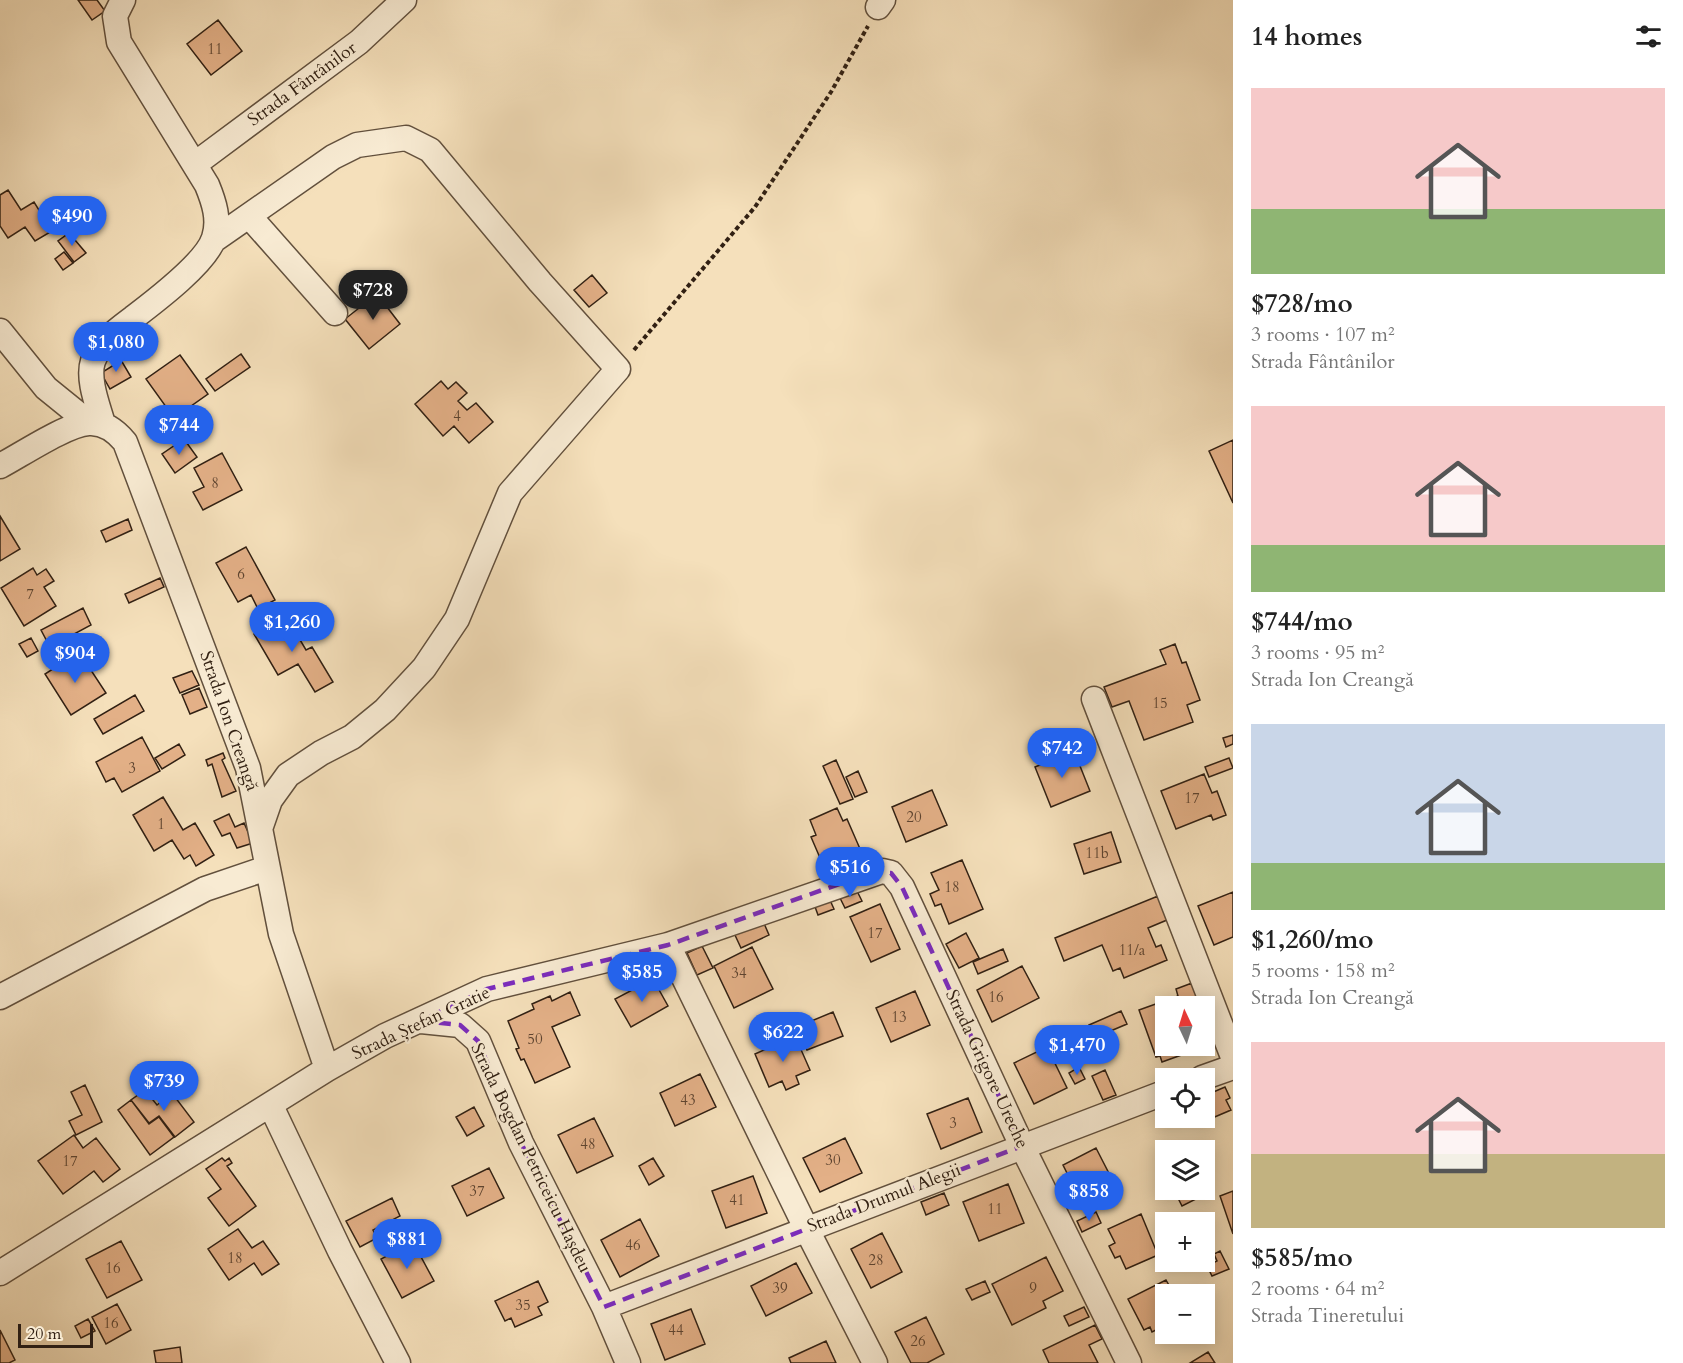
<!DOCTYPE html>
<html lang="en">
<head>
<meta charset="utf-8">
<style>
	:root { --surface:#fff; --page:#f2f2f2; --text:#222; --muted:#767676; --accent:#2563eb }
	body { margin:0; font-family:Cardo,serif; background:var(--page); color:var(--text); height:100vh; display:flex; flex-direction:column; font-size:22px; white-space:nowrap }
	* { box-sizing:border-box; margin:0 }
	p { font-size:20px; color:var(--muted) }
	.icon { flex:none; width:33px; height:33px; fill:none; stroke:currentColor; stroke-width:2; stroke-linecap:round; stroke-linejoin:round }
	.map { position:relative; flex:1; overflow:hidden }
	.side { display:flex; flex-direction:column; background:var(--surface); width:450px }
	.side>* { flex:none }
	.needle { width:39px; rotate:356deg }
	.buttons { position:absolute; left:1155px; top:996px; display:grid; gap:12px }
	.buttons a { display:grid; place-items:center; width:60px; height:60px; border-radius:0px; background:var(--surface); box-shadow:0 3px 15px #0003; font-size:30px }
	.scale { position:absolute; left:18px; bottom:15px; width:75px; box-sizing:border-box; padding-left:6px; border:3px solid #312013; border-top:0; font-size:16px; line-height:21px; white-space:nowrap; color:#312013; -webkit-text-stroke:4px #f8ebd3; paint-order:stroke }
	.price { position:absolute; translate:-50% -51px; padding:0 14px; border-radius:21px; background:var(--accent); color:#fff; font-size:20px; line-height:39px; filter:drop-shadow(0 2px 3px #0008) }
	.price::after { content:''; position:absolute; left:50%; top:36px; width:18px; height:14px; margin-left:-9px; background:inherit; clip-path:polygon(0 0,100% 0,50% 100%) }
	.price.current { background:#222; color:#fff }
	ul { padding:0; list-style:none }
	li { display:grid; align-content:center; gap:12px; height:318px; padding:0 18px }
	li span { display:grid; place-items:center; height:186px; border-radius:0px; color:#555 }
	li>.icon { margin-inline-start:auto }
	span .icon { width:108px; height:108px; fill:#fffc; stroke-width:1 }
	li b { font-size:26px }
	h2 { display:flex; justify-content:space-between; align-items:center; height:72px; padding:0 18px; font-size:26px }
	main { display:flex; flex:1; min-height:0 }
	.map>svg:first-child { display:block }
	.building { fill:#e3b087; stroke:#312013; stroke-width:1.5 }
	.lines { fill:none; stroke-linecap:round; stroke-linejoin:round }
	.minor-casing { stroke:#62503d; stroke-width:27 }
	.path { stroke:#312013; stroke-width:4; stroke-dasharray:4.5 3; stroke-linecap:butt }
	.minor { stroke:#f8ebd3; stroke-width:24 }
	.marked { fill:none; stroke:#7b2cbf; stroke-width:4.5; stroke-dasharray:12 8; stroke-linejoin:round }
	.labels { text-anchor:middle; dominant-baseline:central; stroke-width:5; stroke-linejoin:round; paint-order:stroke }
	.number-label { font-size:15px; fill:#5e4430 }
	.street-label { font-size:18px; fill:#312013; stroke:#f8ebd3 }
</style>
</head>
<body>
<main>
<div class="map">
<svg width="1233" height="1363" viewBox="0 0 1233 1363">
	<rect width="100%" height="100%" fill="#f5e0bb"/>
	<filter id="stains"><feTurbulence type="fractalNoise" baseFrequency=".00333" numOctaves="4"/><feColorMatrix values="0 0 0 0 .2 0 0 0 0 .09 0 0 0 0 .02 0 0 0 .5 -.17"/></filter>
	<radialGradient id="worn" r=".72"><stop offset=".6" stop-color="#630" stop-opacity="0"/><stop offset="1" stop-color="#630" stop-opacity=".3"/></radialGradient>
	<path class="building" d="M78 0H97L105 11 92 20Z
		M218 20 242 51 211 75 187 44Z
		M8 190 21 210 34 202 52 231 35 241 25 227 8 238 0 226V195Z
		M69 233 86 253 74 262 58 241Z
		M64 252 73 263 63 270 55 259Z
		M592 275 607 293 589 307 574 290Z
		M377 294 400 324 369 349 345 319Z
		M241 354 250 367 215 391 206 379Z
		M118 355 131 377 110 389 101 373 114 365 110 359Z
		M180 355 208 394 174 418 146 379Z
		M441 381 448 389 456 382 467 393 458 401 467 410 476 403 493 422 469 443 454 426 443 436 415 404Z
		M184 439 197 457 175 473 162 454Z
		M1233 440V503L1209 451Z
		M222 453 242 490 203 510 193 492 204 487 194 468Z
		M0 516 20 549 0 561Z
		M128 519 132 530 106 542 101 531Z
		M246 547 275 600 258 609 251 595 238 602 216 563Z
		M33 568 37 575 46 569 54 581 44 587 56 606 24 626 1 588Z
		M160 578 164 587 129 603 125 594Z
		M83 608 91 625 50 647 41 630Z
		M286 616 306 650 312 647 333 682 315 692 298 664 278 675 254 634Z
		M31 638 38 651 27 657 19 644Z
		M1175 644 1182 663 1186 662 1200 700 1187 705 1193 722 1144 740 1129 701 1112 707 1104 687 1166 664 1160 650Z
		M79 652 106 693 71 715 45 674Z
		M192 671 199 685 180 693 173 678Z
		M199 688 207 707 190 714 182 695Z
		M135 695 144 711 103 734 94 719Z
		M1233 735V744L1226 747 1223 738Z
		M142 737 160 771 122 792 114 778 106 782 96 762Z
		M179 744 185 755 162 769 155 758Z
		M1074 751 1090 791 1051 807 1035 767Z
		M223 753 225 758 222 760 236 791 222 797 212 764 208 766 206 760Z
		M1229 758 1233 768 1209 777 1205 767Z
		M836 760 853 799 840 804 823 766Z
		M858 771 867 792 855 797 846 777Z
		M1204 774 1212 793 1217 791 1226 815 1213 820 1211 815 1176 829 1161 791Z
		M932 790 947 825 906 842 892 807Z
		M163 797 183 830 195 823 214 855 196 866 190 855 184 859 172 840 154 851 133 815Z
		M837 808 843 821 847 819 864 858 827 874 811 837 816 835 810 820Z
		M229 814 235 827 244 823 253 843 237 848 230 833 222 836 214 821Z
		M1111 832 1121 862 1084 874 1074 844Z
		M962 860 983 909 949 924 941 904 935 906 930 894 939 890 931 873Z
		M856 889 862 901 845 908 839 896Z
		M1233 892V937L1214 945 1198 906Z
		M1158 896 1167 920 1148 928 1156 947 1161 945 1167 960 1124 978 1120 968 1113 971 1102 945 1064 961 1055 938Z
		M829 898 834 909 818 915 814 904Z
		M880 904 900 949 871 962 850 917Z
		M763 921 769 935 741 948 734 933Z
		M966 933 979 958 959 968 946 944Z
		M702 946 713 968 697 975 687 953Z
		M752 947 773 989 734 1008 714 966Z
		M1003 949 1008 961 978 974 973 962Z
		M1022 966 1039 998 992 1022 977 990Z
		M653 979 668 1006 631 1027 615 999Z
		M1192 983 1201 1006H1166V1046H1200L1201 1048 1162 1062 1160 1056 1156 1057 1139 1010 1178 996 1176 989Z
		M915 991 930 1025 891 1042 876 1008Z
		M570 992 580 1015 552 1027 570 1067 535 1083 524 1059 521 1060 516 1049 519 1048 508 1021 534 1009 532 1004 550 996 552 1001Z
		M1121 1011 1127 1024 1094 1038 1089 1025Z
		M833 1012 843 1036 807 1050 797 1027Z
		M795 1036 810 1070 796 1076 799 1084 786 1090 782 1081 769 1087 755 1054Z
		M1047 1047 1067 1088 1034 1104 1014 1063Z
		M1079 1067 1085 1079 1075 1084 1069 1073Z
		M1105 1070 1116 1095 1103 1100 1092 1076Z
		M700 1074 716 1107 675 1126 660 1093Z
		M85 1085 102 1122 76 1135 69 1121 82 1115 71 1092Z
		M1225 1087 1230 1098 1226 1100 1231 1110 1210 1119 1207 1112 1204 1114V1096Z
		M145 1090 157 1105 172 1093 194 1122 175 1137 159 1116 149 1123 131 1100Z
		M968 1098 982 1132 941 1149 927 1114Z
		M131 1100 149 1124 159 1117 174 1137 150 1155 118 1110Z
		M474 1107 484 1126 467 1136 456 1117Z
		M594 1118 613 1156 577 1173 558 1135Z
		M74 1135 83 1148 96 1138 120 1169 103 1182 94 1171 63 1194 38 1161Z
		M845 1138 862 1173 820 1192 803 1158Z
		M1096 1148 1119 1193 1097 1204 1094 1199 1083 1205 1063 1165Z
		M222 1158 225 1161 229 1158 232 1163 227 1166 256 1206 229 1226 208 1198 221 1189 206 1169Z
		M653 1158 664 1176 649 1185 639 1166Z
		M489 1168 504 1198 467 1216 452 1186Z
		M753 1176 767 1213 726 1228 712 1191Z
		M1008 1184 1024 1223 979 1241 963 1202Z
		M1185 1190H1193L1198 1198 1182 1206 1176 1194Z
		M1233 1191V1234L1220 1196Z
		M944 1193 949 1205 926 1215 921 1202Z
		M392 1198 400 1216 373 1230 377 1238 360 1247 346 1221Z
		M1096 1212 1101 1223 1082 1232 1077 1221Z
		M1141 1214 1158 1255 1126 1269 1120 1256 1115 1258 1109 1246 1115 1243 1108 1229Z
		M640 1219 659 1256 620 1277 601 1240Z
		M238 1229 252 1248 263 1241 279 1264 262 1275 254 1263 229 1280 208 1249Z
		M882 1233 902 1272 871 1288 851 1249Z
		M121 1241 142 1280 107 1298 86 1259Z
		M413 1242 434 1281 402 1298 381 1259Z
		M1220 1251 1229 1269 1212 1276 1207 1266 1217 1261 1214 1254Z
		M1046 1257 1063 1291 1043 1301 1046 1308 1012 1325 992 1284Z
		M796 1263 812 1293 766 1316 751 1286Z
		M1166 1280 1174 1294H1166V1325L1152 1332 1150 1327 1144 1330 1128 1299Z
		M538 1281 548 1302 538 1307 542 1315 515 1327 511 1318 505 1321 495 1301Z
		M985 1281 990 1292 972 1300 966 1289Z
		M117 1304 131 1330 106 1344 92 1317Z
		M1084 1307 1089 1317 1069 1326 1064 1316Z
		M691 1309 705 1344 665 1360 651 1324Z
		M926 1317 944 1354 927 1363H911L895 1332Z
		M88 1319 95 1331 81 1338 75 1326Z
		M1095 1325 1102 1339 1089 1345 1098 1363H1049L1043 1350Z
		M0 1330 15 1360 9 1363H0Z
		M826 1341 836 1363H791L789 1358Z
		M180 1347 182 1363H156L154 1351Z
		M1208 1352 1215 1363H1190Z"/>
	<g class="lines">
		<g class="minor-casing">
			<path id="minor" d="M878 7 883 0
				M195 164 359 42 404 0
				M250 217 335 313
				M214 240 333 157 357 145 406 138 430 150 540 282 618 369 510 493 457 619 424 668 385 710 352 737 321 753 288 775 270 800 261 826
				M0 331 46 388 88 422
				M103 424C98 406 87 379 93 361 100 342 117 330 133 318 154 302 206 263 214 238 220 220 214 202 207 185L119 42 115 16 123 0
				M0 466C21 455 67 424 89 423 105 422 116 431 125 442L248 768 281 934 327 1069
				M1094 699 1233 1057
				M668 945 806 1228 875 1363
				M0 997 205 889 267 868
				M421 1021 460 1025 478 1041 521 1143 604 1307 628 1363
				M1202 1078 1233 1067
				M271 1106 340 1251 398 1363
				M0 1273 327 1069 385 1036 487 989 668 945 882 871 891 873 902 887 1022 1146 1129 1363
				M604 1307 1166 1092"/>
		</g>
		<path class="path" d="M634 350 755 207 831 92 868 26"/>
		<use href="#minor" class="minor"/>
	</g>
	<path class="marked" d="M870 873H891L902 887 1022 1146 604 1307 521 1143 478 1041 460 1025 421 1021 487 989 668 945Z"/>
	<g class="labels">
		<g class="number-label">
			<text x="215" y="49">11</text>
			<text x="457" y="416">4</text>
			<text x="215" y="483">8</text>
			<text x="241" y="574">6</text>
			<text x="30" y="594">7</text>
			<text x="1160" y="703">15</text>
			<text x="132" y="768">3</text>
			<text x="1192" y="798">17</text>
			<text x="914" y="817">20</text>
			<text x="161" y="824">1</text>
			<text x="1097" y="853">11b</text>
			<text x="952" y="887">18</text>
			<text x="875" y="933">17</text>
			<text x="1132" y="950">11/a</text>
			<text x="739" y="973">34</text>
			<text x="996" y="997">16</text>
			<text x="899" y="1017">13</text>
			<text x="535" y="1039">50</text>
			<text x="688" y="1100">43</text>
			<text x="953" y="1123">3</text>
			<text x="588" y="1144">48</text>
			<text x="833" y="1160">30</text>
			<text x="70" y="1161">17</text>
			<text x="477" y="1191">37</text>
			<text x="737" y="1200">41</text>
			<text x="995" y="1209">11</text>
			<text x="633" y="1245">46</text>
			<text x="235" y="1258">18</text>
			<text x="876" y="1260">28</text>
			<text x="113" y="1268">16</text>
			<text x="780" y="1288">39</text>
			<text x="1033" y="1288">9</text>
			<text x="523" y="1305">35</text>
			<text x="111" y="1323">16</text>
			<text x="676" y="1330">44</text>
			<text x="918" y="1341">26</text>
		</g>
		<g class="street-label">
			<text transform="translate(302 84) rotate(-36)">Strada Fântânilor</text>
			<text transform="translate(229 721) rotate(71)">Strada Ion Creangă</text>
			<text transform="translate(421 1023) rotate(-25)">Strada Ștefan Gratie</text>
			<text transform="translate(987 1069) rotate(65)">Strada Grigore Ureche</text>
			<text transform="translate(531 1158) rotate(64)">Strada Bogdan Petriceicu Hașdeu</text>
			<text transform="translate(884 1198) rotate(-21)">Strada Drumul Alegii</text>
		</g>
	</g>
	<rect width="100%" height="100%" filter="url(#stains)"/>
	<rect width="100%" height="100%" fill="url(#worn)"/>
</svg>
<div class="buttons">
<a><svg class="needle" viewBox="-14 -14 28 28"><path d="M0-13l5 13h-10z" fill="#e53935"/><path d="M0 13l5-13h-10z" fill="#767676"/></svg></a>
<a><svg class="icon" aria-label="locate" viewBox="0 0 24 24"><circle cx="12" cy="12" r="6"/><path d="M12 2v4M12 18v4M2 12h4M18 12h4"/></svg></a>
<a><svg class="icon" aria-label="layers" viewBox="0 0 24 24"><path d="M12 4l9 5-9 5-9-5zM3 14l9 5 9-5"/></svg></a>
<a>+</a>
<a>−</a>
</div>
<div class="scale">20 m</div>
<b class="price" style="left:72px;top:247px">$490</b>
<b class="price current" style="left:373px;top:321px">$728</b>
<b class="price" style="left:116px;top:373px">$1,080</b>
<b class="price" style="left:179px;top:456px">$744</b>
<b class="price" style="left:292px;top:653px">$1,260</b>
<b class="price" style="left:75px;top:684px">$904</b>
<b class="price" style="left:1062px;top:779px">$742</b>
<b class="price" style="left:850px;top:898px">$516</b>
<b class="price" style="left:642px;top:1003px">$585</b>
<b class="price" style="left:783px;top:1063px">$622</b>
<b class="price" style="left:1077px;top:1076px">$1,470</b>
<b class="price" style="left:164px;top:1112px">$739</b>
<b class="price" style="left:1089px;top:1222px">$858</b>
<b class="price" style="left:407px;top:1270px">$881</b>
</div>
<section class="side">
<h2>14 homes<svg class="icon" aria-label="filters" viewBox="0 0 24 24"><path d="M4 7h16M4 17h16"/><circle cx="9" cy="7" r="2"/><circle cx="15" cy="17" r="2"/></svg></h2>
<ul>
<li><span style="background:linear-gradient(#f6c9c9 65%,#8fb573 0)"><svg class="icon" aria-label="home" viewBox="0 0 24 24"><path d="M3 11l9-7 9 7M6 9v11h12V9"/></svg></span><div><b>$728/mo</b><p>3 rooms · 107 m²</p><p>Strada Fântânilor</p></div></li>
<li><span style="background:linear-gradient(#f6c9c9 75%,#8fb573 0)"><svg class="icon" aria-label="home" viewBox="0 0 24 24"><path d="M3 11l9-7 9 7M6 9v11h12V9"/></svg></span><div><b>$744/mo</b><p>3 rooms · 95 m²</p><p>Strada Ion Creangă</p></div></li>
<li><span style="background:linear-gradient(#c9d6e8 75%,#8fb573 0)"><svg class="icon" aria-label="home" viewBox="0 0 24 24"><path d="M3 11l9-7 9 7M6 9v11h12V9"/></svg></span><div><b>$1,260/mo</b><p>5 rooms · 158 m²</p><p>Strada Ion Creangă</p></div></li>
<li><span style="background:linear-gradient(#f6c9c9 60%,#c2b280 0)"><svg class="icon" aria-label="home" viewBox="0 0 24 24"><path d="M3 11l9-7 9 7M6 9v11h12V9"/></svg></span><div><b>$585/mo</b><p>2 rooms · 64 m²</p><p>Strada Tineretului</p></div></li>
</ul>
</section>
</main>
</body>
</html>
